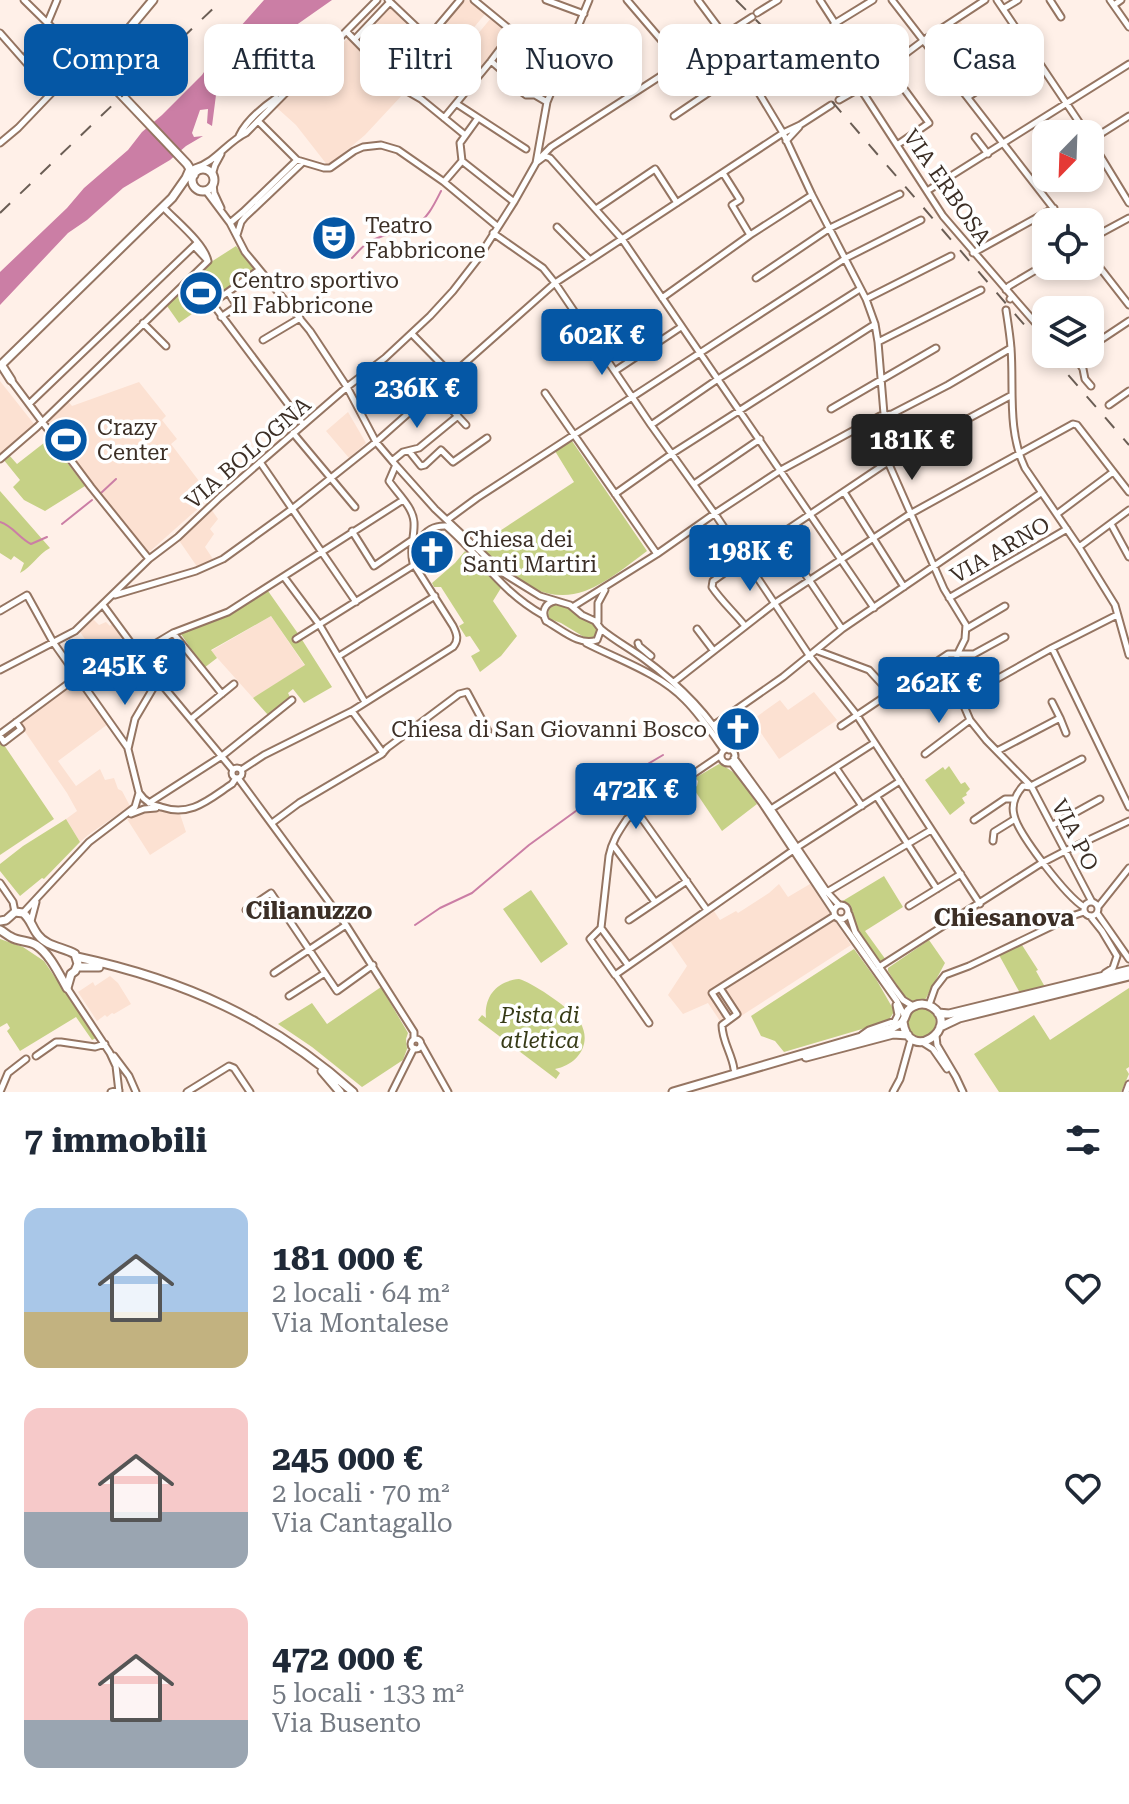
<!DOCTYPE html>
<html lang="it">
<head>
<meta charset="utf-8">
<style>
	:root { --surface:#fff; --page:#f2f2f3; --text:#1f2937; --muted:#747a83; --accent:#0557a5 }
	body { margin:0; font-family:"Roboto Serif",serif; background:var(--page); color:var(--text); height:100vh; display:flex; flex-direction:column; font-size:30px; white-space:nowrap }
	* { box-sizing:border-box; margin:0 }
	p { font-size:26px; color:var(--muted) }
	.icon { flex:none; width:44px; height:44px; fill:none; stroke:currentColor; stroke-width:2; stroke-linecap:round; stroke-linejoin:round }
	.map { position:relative; height:1092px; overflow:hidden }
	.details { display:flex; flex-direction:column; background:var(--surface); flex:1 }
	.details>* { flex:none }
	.top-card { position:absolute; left:24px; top:24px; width:1082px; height:72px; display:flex; gap:16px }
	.needle { width:52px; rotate:203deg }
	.tools { position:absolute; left:1032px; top:120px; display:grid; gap:16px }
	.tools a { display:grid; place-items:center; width:72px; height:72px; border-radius:16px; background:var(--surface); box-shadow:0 4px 12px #0003; font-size:40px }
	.price { position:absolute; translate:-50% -68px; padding:0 18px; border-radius:8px; background:var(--accent); color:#fff; font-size:26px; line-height:52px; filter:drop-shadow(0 2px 4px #0008) }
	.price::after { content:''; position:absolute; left:50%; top:48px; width:24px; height:18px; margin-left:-12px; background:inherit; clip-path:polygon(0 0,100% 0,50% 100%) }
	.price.on { background:#222; color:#fff }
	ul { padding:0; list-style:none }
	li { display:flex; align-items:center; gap:24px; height:200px; padding:0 24px }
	li span { display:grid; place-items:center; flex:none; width:224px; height:160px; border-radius:16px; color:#555 }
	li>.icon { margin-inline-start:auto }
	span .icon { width:96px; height:96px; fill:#fffc; stroke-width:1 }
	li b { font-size:34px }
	h2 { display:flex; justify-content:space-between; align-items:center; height:96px; padding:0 24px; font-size:34px }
	.pill { padding:0 28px; border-radius:16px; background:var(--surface); box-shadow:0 4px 12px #0003; font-size:28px; line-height:72px }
	.pill.on { background:var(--accent); color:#fff }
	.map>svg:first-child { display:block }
	.built { fill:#fce1d2 }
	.green { fill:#c6d186 }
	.water { fill:#cb7ea5 }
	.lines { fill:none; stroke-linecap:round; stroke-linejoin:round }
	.stream { stroke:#cb7ea5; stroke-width:2 }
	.minor-casing { stroke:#957562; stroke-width:9 }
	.major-casing { stroke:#957562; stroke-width:11 }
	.minor { stroke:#fff; stroke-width:5 }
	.major { stroke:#fff; stroke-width:7 }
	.rail { stroke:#6b5e55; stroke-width:2; stroke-dasharray:14 14; stroke-linecap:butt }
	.labels { text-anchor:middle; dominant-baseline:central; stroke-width:7; stroke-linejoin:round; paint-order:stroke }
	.street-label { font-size:22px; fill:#3c2f26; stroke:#fff }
	.poi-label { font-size:22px; fill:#3c2f26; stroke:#fff; text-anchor:start }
	.park-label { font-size:22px; font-style:italic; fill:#373b17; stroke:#fff }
	.neighbourhood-label { font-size:24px; font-weight:bold; fill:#3c2f26; stroke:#fff }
</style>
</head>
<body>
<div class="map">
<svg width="1129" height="1092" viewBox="0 0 1129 1092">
	<rect width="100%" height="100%" fill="#fff0e8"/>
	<path class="built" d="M464 0H468L485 14 453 53 434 37Z
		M389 5 426 38 394 73 358 39Z
		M491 18 509 33 477 74 458 58Z
		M960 21 980 49 950 70 931 44 934 39Z
		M349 37 405 92 365 135 328 166 296 125 276 107Z
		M430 43 473 78 456 99 414 65Z
		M0 381 34 424 0 456Z
		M139 382 166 416 162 420 177 439 171 444 211 497 147 554 46 423 68 401 72 406Z
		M348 412 366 443 349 458 326 431Z
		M211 509 218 519 210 529 214 534 205 547 213 559 198 568 178 539Z
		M271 616 305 666 253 698 211 651Z
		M93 619 99 625 106 622 110 626 113 622 123 637 97 656 80 632Z
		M77 680 108 724 58 761 76 786 100 769 105 780 114 778 118 789 122 791 130 806 88 835 80 842 66 819 77 811 67 793 19 723Z
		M814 692 837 720 779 759 752 720 780 700 788 710Z
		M160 811 180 814 186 832 150 855 127 819 147 812Z
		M779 884 788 897 810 884 851 945 724 1027 708 1003 683 1014 668 995 687 966 670 941 714 911 720 920 736 911 738 913 769 893Z
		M110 976 118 983 131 1004 114 1014 112 1013 107 1017 105 1015 97 1021 78 992 93 982 95 986Z"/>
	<path class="green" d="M236 246 255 270 179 323 167 306 211 262Z
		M49 439 85 486 45 511 24 500 13 487 20 480 3 459 9 455 17 464Z
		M572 441 647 551C628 565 607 583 585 591 542 607 506 573 477 546L574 482 555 451Z
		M0 491 50 548C37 555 32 567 20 573L24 563 14 556 11 560 0 553Z
		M465 551 501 588 493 601 517 636 501 656 480 672 471 656 480 651 470 636 466 637 459 626 464 623 441 587H434L432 583 455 563Z
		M268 591 299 635 332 687 304 703 293 689 288 693 291 699 268 715 253 698 305 665 271 616 211 650 217 658 204 668 181 634 226 616Z
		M555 603C571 604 591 617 599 630L595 639 589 640 561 623 550 619 548 616 549 609Z
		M0 739 54 819 0 855Z
		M719 764C740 773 745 786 757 804L722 831 693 788 697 786 698 781 695 778Z
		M949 766 961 784 965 782 970 789 966 793 967 795 962 798 965 803 950 815 925 780 943 767 945 770Z
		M66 819 80 842 44 879 42 878 20 896 0 871V864L23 846Z
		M884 876 903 907 865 931 886 960 880 962 856 928 851 906 846 902H841Z
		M531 890 568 944 541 963 503 909Z
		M0 939 23 947 44 961 96 1038 92 1040 76 1017 20 1051 7 1031 10 1028 7 1023 0 1027Z
		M929 940 945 963 925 1000 910 1001 901 992 888 971V968Z
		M1022 945 1038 970 1036 971 1045 987 1020 993 999 955Z
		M854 949 876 979 892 1007 894 1012 890 1018 886 1022 784 1052 775 1041 761 1036 751 1016Z
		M519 979C532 982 574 1011 580 1022 593 1044 577 1065 555 1069L560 1073 556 1079 478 1020 482 1015 486 1018C484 996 497 981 519 979Z
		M381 987 408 1033 406 1039 407 1049 403 1060 362 1087 312 1047 278 1024 312 1003 327 1024Z
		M1129 988V1067L1126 1069 1129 1074 1121 1092H999L974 1054 1034 1015 1050 1040Z
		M906 1023a15 15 0 1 1 30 0a15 15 0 1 1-30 0Z"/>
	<path class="water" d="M264 0H332L265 47 226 83 216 95 212 126 207 123 208 109 200 110 192 133 194 137 203 136 186 146 170 160 123 188 87 220 68 233 0 305V272L67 208 84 188 128 150 142 132 162 115 202 75 216 54Z"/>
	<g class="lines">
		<path class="stream" d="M352 258C356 254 361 248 366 244 379 234 398 234 414 226 427 220 435 203 441 191
			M101 493 116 479
			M0 522C13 526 19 538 31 544L47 537
			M62 524 92 500
			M415 925 440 908 472 893 529 845 609 787 663 755"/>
		<g class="minor-casing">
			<path id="minor" d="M24 0 84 59 98 64
				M388 0 428 38 460 0
				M546 0 584 14
				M627 0 680 62
				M698 0 724 35 783 133 812 195 866 299 875 324 878 342 888 462 944 589 966 625 965 639 957 655 956 677 961 699 970 720 986 740 1031 786 1092 902
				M820 0 860 62
				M892 0 1064 222
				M997 0 1087 134
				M1050 0 1061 17
				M1110 0 1129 27
				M1114 5 1121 0
				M1003 9 1018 0
				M757 13 778 0
				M834 24 873 0
				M347 32 402 88 421 99 465 135
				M513 32 522 41 542 38 569 51
				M0 33 52 92
				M124 34 147 56
				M355 39 390 2
				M81 54 100 58
				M24 60 47 24 57 0
				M491 61 508 76 514 86 526 95H535L547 102
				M888 67 929 123 897 145
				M860 88 943 216 1012 296 1010 299
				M968 97 1033 53
				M839 100 860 88 924 40 985 0
				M457 104 526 149
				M674 116 745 68
				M444 118 491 61 513 32 474 0
				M258 121 297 160 324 168H330L354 151 363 147 381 145 398 150 444 182 497 226
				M239 136C246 121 263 107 276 98
				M975 137 988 154
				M1090 139 1129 203
				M1091 140 1129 116
				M786 141 799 127
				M0 143 18 128 84 59
				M542 156 551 147 591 121 752 17
				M462 161 514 202
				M537 162 545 156 550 158 622 239 874 608
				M195 168C216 162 227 142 246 133L377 0
				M723 173 740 200 732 205 750 235
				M212 175 215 165 221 154
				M444 182 462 161 460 143 478 118
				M213 184 214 193 221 208
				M206 191 230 223 245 252 310 331 347 387 376 442 393 462 435 509 503 573 540 596 570 605 582 615 595 621 601 629 597 640C580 647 561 629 546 621 541 612 545 603 555 601
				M927 191 1129 64
				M596 209 655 169 677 203
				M230 223 243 212 297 160
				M557 227 590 260
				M493 233 543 268 555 283 651 425 717 517 809 655 856 714 980 904
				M237 235 241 222 245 217 302 163
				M1090 239 1129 218
				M194 246 208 261
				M973 253 1054 208
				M1090 255 1129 305
				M756 278 830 228 900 194
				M1006 290 1009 286 1046 264
				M228 292 259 270
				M1012 296 1046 335
				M662 298 750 235 812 195
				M866 299 951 256
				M1006 310C1008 323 1010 335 1011 348 1014 388 1007 430 1025 468L1079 547 1115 605 1129 655
				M221 317 237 306 228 292 212 303 303 424
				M143 323 166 346
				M412 334 451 374
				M263 340 300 318
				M878 342 981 290
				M1090 347 1129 321
				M1074 354 1076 357 1080 354
				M1076 357 1083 369 1085 379 1091 386
				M615 371 681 327
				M11 380 91 487 149 559
				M545 393 657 554
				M29 404 197 243
				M1109 405 1129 391
				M831 409 936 348
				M452 410 466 425
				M651 425 718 379 860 289
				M293 433 355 507
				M409 451 421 466 425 465 441 450 453 462 487 438
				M0 459 37 427 208 261C204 243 176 221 163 207
				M392 461 403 452 419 448 458 416
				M260 462 356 602
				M694 484 760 439
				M844 492 904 587
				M615 494 673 453 875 324
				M1057 514 1113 472
				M447 520 477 498 846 258 921 220
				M1111 524 1129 557
				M352 531 374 566 412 540
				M779 535 842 629
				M1079 547 1129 510
				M420 569C411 549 422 525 446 526 482 557 500 591 543 615
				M284 577 319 624 365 702
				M115 595 196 571 223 559 292 509 376 442 555 283 783 133 800 125 831 105
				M949 598 1067 529
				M103 605 158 680 233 770
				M574 606 657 554 711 516 781 470 880 416 892 414 948 385 1011 348
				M0 611 27 595 53 642 128 748
				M598 622V603L605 590
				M745 626C734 612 722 602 712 587L713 581 745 558 888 462 1012 395
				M601 629C614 640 629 648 643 658 677 683 708 712 729 750
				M697 629 713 650
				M966 629 1005 606
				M173 633 222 694
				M296 639 414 565
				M586 643C619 660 659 673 685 700 700 715 712 733 724 750
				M638 643 639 646 651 656
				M1052 648 1129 807
				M818 651 869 670 890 693
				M138 654 173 633 228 612 403 500
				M339 656 435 596
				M0 670 75 631 149 559 178 537 220 497 347 387 385 358 430 316 453 291 477 260 514 202 536 163 547 102 589 0
				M956 677 972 674 984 668
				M674 682 775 603 910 514 1073 424 1077 425 1129 492
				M961 699 1052 648 1117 615
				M1052 702 1060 718
				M352 711 383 753
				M191 719 234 684
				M714 725 783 677 842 629 1041 493
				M841 726 948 654H974L1005 637
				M0 734 77 677
				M0 736 4 742 21 729 16 722
				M721 756a7 7 0 1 1 14 0a7 7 0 1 1-14 0Z
				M997 751 1060 718 1066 733
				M925 754 970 720
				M734 758 771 809 827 892 839 905
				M731 762 762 803 833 910
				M836 768 862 806
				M232 773a5 5 0 1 1 10 0a5 5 0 1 1-10 0Z
				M241 770 264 755 352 711 453 647C459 640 457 634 453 626L413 563C409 548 415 536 414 522 413 507 397 493 389 481L395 467
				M238 778 346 925 414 1032V1039
				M1031 786 1082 759
				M1031 787 1023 786C1016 794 1011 804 1014 815 1018 834 1067 897 1084 907
				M140 794C145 802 152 805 161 807 191 817 208 800 232 784L236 778
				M877 797 937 889
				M149 803 222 756 292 700
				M771 809 874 743
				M638 813 707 910
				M131 814 144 809 156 808
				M974 820 1005 799H1015
				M272 823 299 803 382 754 387 748 459 694 467 692 488 731
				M1053 825 1100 799
				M993 841 994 832 1015 819
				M613 845 655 902
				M796 848 900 781
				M0 883 13 902 15 912
				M827 892 931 830
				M1084 909a7 7 0 1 1 14 0a7 7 0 1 1-14 0Z
				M834 912a7 7 0 1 1 14 0a7 7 0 1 1-14 0Z
				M909 906 961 874
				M1098 907 1129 868
				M246 910 271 893 337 991 373 965
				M23 913 89 842 135 807 139 793 128 749 135 719 158 680
				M1097 913 1129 959
				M849 914 855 932 894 988 903 1000 913 1006
				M1090 916 1102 931 1117 956 1113 968 1105 973
				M839 919 897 1001 904 1015
				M629 920 687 881
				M31 921 36 902
				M601 928 590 939 615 975 792 851
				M601 928 609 856C612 841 619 831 627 819L721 755
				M601 928 628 965
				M879 967 1040 864 1065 851 1129 821
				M274 973 346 925
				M615 974 649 1023
				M67 988 110 1053 116 1066 119 1092
				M720 988 737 1014 722 1025C722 1041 732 1054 734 1069
				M289 996 325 973
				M929 1005 935 988 945 975 969 966 1075 915 1084 912
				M729 1019 712 993 834 916
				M862 1035 869 1030 895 1021 898 1015 896 1005
				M936 1036 937 1045 956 1077 963 1092
				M411 1044a5 5 0 1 1 10 0a5 5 0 1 1-10 0Z
				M922 1042 933 1049 947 1069
				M421 1044 448 1092
				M36 1056 56 1042H61L95 1047 105 1044
				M114 1056 129 1076 136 1092
				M0 1092 8 1073 26 1059
				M111 1092 119 1090
				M187 1092 229 1066 234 1068 250 1092
				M392 1092 414 1048
				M893 1092 900 1079 910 1043
				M1126 1092 1129 1084"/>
		</g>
		<g class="major-casing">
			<path id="major" d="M101 57 106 50 128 30 153 0
				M108 63 115 84
				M100 67 113 86 187 164 194 175
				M192 180a11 11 0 1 1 22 0a11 11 0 1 1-22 0Z
				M2 364 172 198 186 178 190 169
				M2 366 11 380
				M0 921 6 920 15 912 23 913C31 919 32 928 38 935 47 947 63 947 75 954L78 964 75 971 71 974 67 988
				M0 930C4 932 7 935 11 937 19 942 28 940 36 945 50 954 59 974 67 988
				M77 957C184 980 271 1019 353 1092
				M78 967H99
				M938 1013 949 1014 1129 970
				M940 1027 959 1018 1129 976
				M806 1057 893 1034 908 1035
				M322 1071 340 1092
				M673 1092 892 1028C894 1027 902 1023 903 1021 907 1015 905 1010 914 1006 920 1003 927 1004 932 1007 962 1027 909 1065 903 1022"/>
		</g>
		<use href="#minor" class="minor"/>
		<use href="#major" class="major"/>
		<path class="rail" d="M736 0 787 51 816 83 1046 350
			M0 213 222 0
			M1050 354 1129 445"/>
	</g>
	<defs>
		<g id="theatre-disc" transform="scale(2.3)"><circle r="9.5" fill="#0557a5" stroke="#fff"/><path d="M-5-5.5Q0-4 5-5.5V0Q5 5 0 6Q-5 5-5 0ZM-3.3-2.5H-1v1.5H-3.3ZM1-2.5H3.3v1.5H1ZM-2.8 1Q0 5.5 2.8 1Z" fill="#fff"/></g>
		<g id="stadium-disc" transform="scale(2.3)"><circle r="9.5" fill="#0557a5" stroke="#fff"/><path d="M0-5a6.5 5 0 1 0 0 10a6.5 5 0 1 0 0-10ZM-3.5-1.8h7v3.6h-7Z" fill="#fff"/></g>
		<g id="church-disc" transform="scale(2.3)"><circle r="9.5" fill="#0557a5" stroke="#fff"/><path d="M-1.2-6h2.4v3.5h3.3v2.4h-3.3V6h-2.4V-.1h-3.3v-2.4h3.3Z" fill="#fff"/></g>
	</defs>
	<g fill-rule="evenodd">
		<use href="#theatre-disc" x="334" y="238"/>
		<use href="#stadium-disc" x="201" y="293"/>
		<use href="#stadium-disc" x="66" y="440"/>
		<use href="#church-disc" x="432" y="552"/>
		<use href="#church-disc" x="738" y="729"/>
	</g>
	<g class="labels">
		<g class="street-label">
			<text transform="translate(947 187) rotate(55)">VIA ERBOSA</text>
			<text transform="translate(248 453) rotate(-41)">VIA BOLOGNA</text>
			<text transform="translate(1000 550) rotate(-30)">VIA ARNO</text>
			<text transform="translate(1075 835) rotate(63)">VIA PO</text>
		</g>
		<g class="poi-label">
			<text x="365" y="225">Teatro<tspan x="365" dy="25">Fabbricone</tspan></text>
			<text x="232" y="280">Centro sportivo<tspan x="232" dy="25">Il Fabbricone</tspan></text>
			<text x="97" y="427">Crazy<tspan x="97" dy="25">Center</tspan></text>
			<text x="463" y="539">Chiesa dei<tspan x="463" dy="25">Santi Martiri</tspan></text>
			<text x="707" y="729" text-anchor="end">Chiesa di San Giovanni Bosco</text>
		</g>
		<g class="park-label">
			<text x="540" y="1015">Pista di<tspan x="540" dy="25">atletica</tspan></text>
		</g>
		<g class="neighbourhood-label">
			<text x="309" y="911">Cilianuzzo</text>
			<text x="1004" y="918">Chiesanova</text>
		</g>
	</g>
</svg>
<div class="tools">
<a><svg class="needle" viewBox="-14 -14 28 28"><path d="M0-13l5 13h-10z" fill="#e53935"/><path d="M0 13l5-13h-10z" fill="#747a83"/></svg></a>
<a><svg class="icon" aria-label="locate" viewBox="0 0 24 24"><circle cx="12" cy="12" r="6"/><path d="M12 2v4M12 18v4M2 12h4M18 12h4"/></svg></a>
<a><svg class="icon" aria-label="layers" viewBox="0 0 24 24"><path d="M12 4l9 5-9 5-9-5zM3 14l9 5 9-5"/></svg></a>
</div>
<b class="price" style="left:602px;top:377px">602K €</b>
<b class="price" style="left:417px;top:430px">236K €</b>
<b class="price on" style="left:912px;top:482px">181K €</b>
<b class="price" style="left:750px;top:593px">198K €</b>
<b class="price" style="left:125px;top:707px">245K €</b>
<b class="price" style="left:939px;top:725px">262K €</b>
<b class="price" style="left:636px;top:831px">472K €</b>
<div class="top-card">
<a class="pill on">Compra</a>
<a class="pill">Affitta</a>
<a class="pill">Filtri</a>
<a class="pill">Nuovo</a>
<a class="pill">Appartamento</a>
<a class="pill">Casa</a>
</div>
</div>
<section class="details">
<h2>7 immobili<svg class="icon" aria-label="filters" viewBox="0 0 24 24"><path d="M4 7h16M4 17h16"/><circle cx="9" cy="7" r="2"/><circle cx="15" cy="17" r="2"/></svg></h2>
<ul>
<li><span style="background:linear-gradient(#a9c7e8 65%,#c2b280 0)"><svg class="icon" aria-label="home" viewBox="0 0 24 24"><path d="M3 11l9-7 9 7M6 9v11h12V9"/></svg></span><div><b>181 000 €</b><p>2 locali · 64 m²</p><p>Via Montalese</p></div><svg class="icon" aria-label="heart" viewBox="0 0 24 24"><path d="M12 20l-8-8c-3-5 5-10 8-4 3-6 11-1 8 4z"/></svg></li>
<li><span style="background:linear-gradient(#f6c9c9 65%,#9aa5b1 0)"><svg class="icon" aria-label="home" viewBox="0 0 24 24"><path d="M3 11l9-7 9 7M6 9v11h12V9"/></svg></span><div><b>245 000 €</b><p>2 locali · 70 m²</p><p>Via Cantagallo</p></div><svg class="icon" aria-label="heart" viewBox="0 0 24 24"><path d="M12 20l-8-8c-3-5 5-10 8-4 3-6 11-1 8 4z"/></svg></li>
<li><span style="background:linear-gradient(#f6c9c9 70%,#9aa5b1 0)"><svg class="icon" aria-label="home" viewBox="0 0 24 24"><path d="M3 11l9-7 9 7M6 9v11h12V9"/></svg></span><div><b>472 000 €</b><p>5 locali · 133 m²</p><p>Via Busento</p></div><svg class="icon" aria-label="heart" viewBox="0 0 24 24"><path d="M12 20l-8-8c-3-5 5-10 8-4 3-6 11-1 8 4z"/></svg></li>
</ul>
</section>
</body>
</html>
